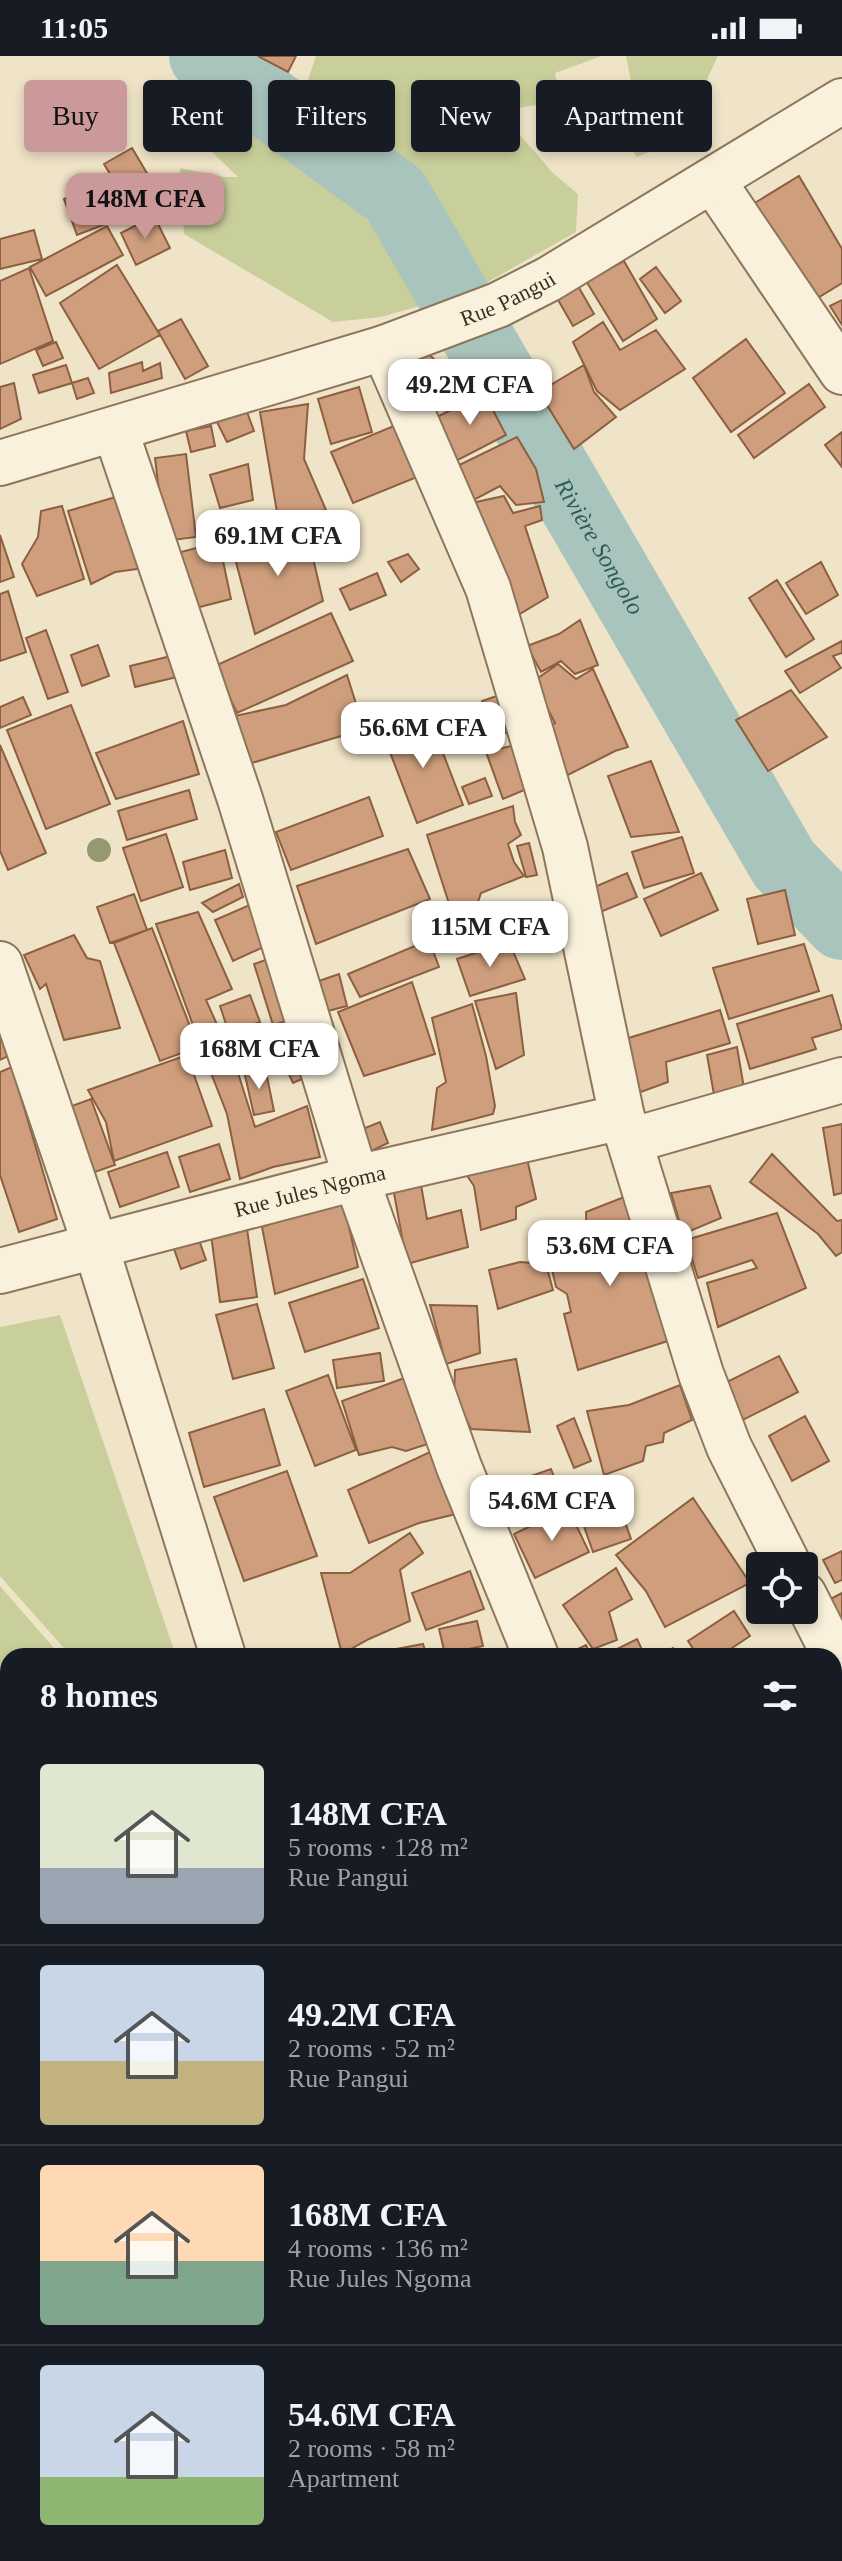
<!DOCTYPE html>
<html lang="en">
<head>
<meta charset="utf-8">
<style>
	:root { --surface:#171b24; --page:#242831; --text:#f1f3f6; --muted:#9ea1a6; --line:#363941; --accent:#cc999b }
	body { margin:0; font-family:"Times New Roman",serif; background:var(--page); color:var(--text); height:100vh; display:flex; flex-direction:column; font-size:30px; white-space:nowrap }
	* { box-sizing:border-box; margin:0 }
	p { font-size:26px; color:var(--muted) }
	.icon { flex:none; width:44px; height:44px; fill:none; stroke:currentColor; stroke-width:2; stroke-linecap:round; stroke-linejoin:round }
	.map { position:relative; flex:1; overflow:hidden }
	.drawer { position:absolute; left:0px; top:1592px; width:842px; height:914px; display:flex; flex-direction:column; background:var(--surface); border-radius:24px 24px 0 0; box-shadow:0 4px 12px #0003 }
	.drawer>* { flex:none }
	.guide { position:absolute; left:24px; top:24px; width:794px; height:72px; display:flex; gap:16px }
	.controls { position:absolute; left:746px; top:1496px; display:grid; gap:16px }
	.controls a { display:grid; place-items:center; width:72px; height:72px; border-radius:8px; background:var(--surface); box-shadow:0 4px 12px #0003; font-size:40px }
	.price { position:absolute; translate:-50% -68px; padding:0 18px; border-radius:16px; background:#fff; color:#222; font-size:26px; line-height:52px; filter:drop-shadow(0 2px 4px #0008) }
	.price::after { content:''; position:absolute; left:50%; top:48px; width:24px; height:18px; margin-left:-12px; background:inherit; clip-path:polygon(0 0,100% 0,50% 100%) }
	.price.active { background:var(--accent); color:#111 }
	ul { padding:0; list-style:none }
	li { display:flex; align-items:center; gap:24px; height:200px; padding:0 40px }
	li+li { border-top:2px solid var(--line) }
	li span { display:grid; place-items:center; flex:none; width:224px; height:160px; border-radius:8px; color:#555 }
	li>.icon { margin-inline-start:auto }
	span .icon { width:96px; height:96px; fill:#fffc; stroke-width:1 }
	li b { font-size:34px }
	h2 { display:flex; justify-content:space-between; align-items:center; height:96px; padding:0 40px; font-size:34px }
	.chip { padding:0 28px; border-radius:8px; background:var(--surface); box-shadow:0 4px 12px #0003; font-size:28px; line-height:72px }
	.chip.active { background:var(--accent); color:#111 }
	.status { display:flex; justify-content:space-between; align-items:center; height:56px; padding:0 40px; background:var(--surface); direction:ltr }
	.status svg { height:22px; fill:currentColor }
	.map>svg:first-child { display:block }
	.green { fill:#c9cf9b }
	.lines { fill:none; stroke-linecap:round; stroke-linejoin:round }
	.river { stroke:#a9c4bc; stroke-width:72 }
	.building { fill:#cf9f7d; stroke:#8d5f41; stroke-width:2 }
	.minor-casing { stroke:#8d765c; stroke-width:48 }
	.minor { stroke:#faf1dc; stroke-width:44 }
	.tree { fill:#96986f }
	.labels { text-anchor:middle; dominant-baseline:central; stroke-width:6; stroke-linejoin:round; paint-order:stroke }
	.street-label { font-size:22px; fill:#3d2e20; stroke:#f7eed8 }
	.water-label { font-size:24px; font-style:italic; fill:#2f5d5a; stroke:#f7eed8 }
</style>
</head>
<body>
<div class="status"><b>11:05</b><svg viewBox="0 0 49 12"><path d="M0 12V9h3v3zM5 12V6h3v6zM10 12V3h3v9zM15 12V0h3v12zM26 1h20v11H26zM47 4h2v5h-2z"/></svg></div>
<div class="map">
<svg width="842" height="2505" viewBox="0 0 842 2505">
	<rect width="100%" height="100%" fill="#f0e4c8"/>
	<path class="green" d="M316 0H602L555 17 561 45 499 55 553 117 578 138 576 176 472 235 381 261 333 266 184 178 180 112 224 121H238L208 92 225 69 252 54 264 42 237 20 243 1 305 33Z
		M626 0H718L678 85 637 101 601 52 631 25Z
		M60 1259 176 1600H125L121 1595 110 1600H71L0 1520V1271Z
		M0 1530 61 1600H8V1803L0 1795Z
		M0 1814 8 1823V2028L0 2026Z
		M8 2121V2311L0 2310V2126Z"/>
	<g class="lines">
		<path class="river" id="s1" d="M205 0 395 139 784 808 842 868"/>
	</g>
	<path class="building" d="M258 0H296L288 16Z
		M132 92 148 119 121 136 104 108Z
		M799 120 842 193V227L811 246 753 148Z
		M105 127 119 163 77 179 64 143Z
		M154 160 170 192 136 209 121 177Z
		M107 170 123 199 46 240 30 211Z
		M34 174 42 203 0 213V183Z
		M624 205 657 263 623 285 586 225Z
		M117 209 160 279 99 313 60 247Z
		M656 211 681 245 665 257 640 223Z
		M29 212 53 285 0 308V225Z
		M578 230 594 258 573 270 557 242Z
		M842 244V269L830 250Z
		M181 263 208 310 185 323 158 275Z
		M603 266 620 294 656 274 685 313 620 354 597 335 573 286Z
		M746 283 785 337 731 376 693 322Z
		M56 286 63 302 43 310 36 294Z
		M424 294 463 329 441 354 403 318Z
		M142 306 143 315 160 307 162 322 111 337 109 317Z
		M66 309 72 327 39 337 33 319Z
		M584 309 594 336 616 361 574 393 539 336Z
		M88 322 94 337 77 343 72 327Z
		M14 327 21 363 0 373V331Z
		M809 328 825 351 754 402 738 379Z
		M359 331 372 376 331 388 318 343Z
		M484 337 506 379 456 405 433 363Z
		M308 348 304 403 326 454 278 462 260 356Z
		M247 356 254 375 227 386 217 366Z
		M401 367 422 419 353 447 331 396Z
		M211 370 215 390 191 396 186 375Z
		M842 376V411L825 389Z
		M517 381 536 413 544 446 516 449 500 430 468 447 449 414Z
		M186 398 196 481 165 485 155 402Z
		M248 408 253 444 220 452 210 419Z
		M119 440 145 512 115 516 91 528 68 455Z
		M504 440 513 457 540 450 542 464 525 470 548 541 518 559 496 508 476 446Z
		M62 450 84 523 37 540 22 508 38 481 41 455Z
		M235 462 233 473 207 478 201 466Z
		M306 472 323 545 255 578 232 491Z
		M0 479 14 521 0 526Z
		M219 486 231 543 188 554 170 499Z
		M408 498 419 513 401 526 388 506Z
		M821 506 838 539 806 558 786 527Z
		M377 517 386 539 350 554 340 533Z
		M777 524 814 583 786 601 749 542Z
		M8 535 26 596 0 605V538Z
		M331 557 353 605 237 657 215 610Z
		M580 564 598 609 575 618 561 605 541 616 527 590 559 578Z
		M46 574 68 636 48 643 26 582Z
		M842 585V597L833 600 841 612 800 637 785 615Z
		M98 589 109 620 82 630 71 599Z
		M171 600 177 621 135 631 130 610Z
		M558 608 576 623 593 613 628 691 615 695 562 722 538 680 555 667 541 640 538 622Z
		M347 619 364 673 242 710 230 661 286 649Z
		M791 634 827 681 768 715 736 664Z
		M505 637 517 673 494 681 482 645Z
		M23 641 31 659 0 672V651Z
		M71 649 110 748 46 773 7 674Z
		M429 661 463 749 417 767 383 678Z
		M183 665 199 718 116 743 96 697Z
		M519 688 529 732 503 743 486 696Z
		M0 689 46 797 8 814 0 795Z
		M651 705 679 776 631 781 608 720Z
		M485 722 492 740 469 748 462 731Z
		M189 734 197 763 127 784 118 755Z
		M369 741 383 780 291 814 276 776Z
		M513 750 515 766 521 779 508 788 514 806 524 820 481 837 477 849 452 857 427 779Z
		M166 778 183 831 141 845 123 792Z
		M682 781 694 817 644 832 632 796Z
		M529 787 537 819 526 821 517 790Z
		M408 793 430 843 316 888 297 830Z
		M225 794 232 822 190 834 183 806Z
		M627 817 637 841 593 859 583 836Z
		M701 817 718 854 661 880 644 843Z
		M239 828 243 841 213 856 202 847Z
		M785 834 795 879 758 888 747 843Z
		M134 838 147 874 110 887 97 851Z
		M252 848 270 888 233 905 215 864Z
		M198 856 232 933 206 944 219 973 197 980 156 868Z
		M152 872 198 991 160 1005 114 887Z
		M74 879 87 902 100 905 120 972 64 984 46 928 40 933 24 899Z
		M429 884 439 911 360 941 348 918Z
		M509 886 525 923 470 940 457 903Z
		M804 888 819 935 729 963 713 912Z
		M271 902 292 963 273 969 254 908Z
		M339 918 347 950 328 955 319 925Z
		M412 926 435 998 364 1020 338 956Z
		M516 937 524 999 496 1013 475 945Z
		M250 939 260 966 229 977 220 950Z
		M832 939 842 973 812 982 816 993 750 1013 737 968Z
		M472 948 486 1000 495 1050 493 1058 432 1074 437 1032 446 1026 432 962Z
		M720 954 730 987 666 1006 668 1026 638 1037 622 984Z
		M0 966 8 1000 0 1004Z
		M279 971 285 985 256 996 251 982Z
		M229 988 255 1071 307 1050 320 1101 273 1111 240 1123 227 1058 206 1004Z
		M297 991 309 1020 293 1027 280 999Z
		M737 991 746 1044 716 1050 707 999Z
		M187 999 212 1070 114 1105 106 1066 88 1034Z
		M12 1011 57 1163 19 1176 0 1119V1016Z
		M265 1011 274 1055 254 1059 244 1015Z
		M91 1043 115 1109 92 1117 69 1051Z
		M380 1066 388 1087 369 1096 360 1074Z
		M842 1068V1137L834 1139 823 1072Z
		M219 1088 230 1123 190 1136 179 1101Z
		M524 1089 536 1143 516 1151V1163L481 1174 474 1130 460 1109Z
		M167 1096 179 1131 120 1151 108 1116Z
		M772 1098 837 1165 842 1164V1196L836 1200 818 1178 750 1126Z
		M421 1129 427 1163 461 1154 468 1191 407 1208 393 1132Z
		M710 1130 721 1162 683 1178 671 1137Z
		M341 1135 358 1211 275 1238 262 1171 297 1158Z
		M629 1139 677 1282 578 1314 564 1258 571 1256 567 1238 556 1231 545 1183 570 1178 576 1202 587 1198 586 1156Z
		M777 1157 806 1232 718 1271 707 1227 757 1212 752 1204 698 1222 686 1184Z
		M247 1173 257 1241 220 1246 211 1179Z
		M198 1181 206 1204 181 1213 173 1190Z
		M520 1206 546 1208 553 1234 498 1253 489 1214Z
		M363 1223 379 1272 305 1296 289 1247Z
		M257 1248 274 1312 233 1323 216 1259Z
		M430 1249 477 1250 480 1297 446 1308Z
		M380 1297 384 1325 337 1332 333 1304Z
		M779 1300 798 1336 729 1371 711 1334Z
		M516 1303 530 1376 471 1373 454 1340 455 1314Z
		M328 1319 356 1394 315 1410 286 1335Z
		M404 1322 431 1387 406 1395 392 1391 359 1399 342 1345Z
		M680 1329 692 1364 664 1377 663 1386 646 1390 643 1405 604 1419 587 1355 629 1349Z
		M264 1353 280 1409 204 1431 189 1377Z
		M805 1360 829 1405 792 1425 769 1380Z
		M574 1362 591 1405 574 1412 557 1370Z
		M430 1396 456 1458 419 1467 369 1487 348 1434Z
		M551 1413 561 1439 538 1447 528 1421Z
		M287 1415 317 1500 244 1525 214 1441Z
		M613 1432 631 1483 593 1496 575 1445Z
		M693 1442 750 1527 665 1571 646 1535 616 1499Z
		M568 1452 589 1496 535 1522 514 1478Z
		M410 1477 423 1497 400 1514 410 1565 369 1583 342 1598 321 1517H350Z
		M842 1495V1524L835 1527 823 1504Z
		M616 1512 632 1543 609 1556 617 1584 593 1593 563 1549Z
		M470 1515 484 1553 426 1574 412 1537Z
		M842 1537V1577L825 1546Z
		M734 1555 750 1580 720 1600H698L688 1585Z
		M477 1565 483 1590 445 1598 439 1573Z
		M637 1583 644 1598 603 1600Z
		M423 1588 427 1600H376L375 1597Z
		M586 1589 591 1600H563Z
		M673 1592 677 1600H658Z
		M842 1751V1796L834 1800V1755Z
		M842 1819V1880L834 1883V1822Z
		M842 1882V1914L834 1891V1885Z
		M842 2199V2243L837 2244 834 2227V2200Z
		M834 2270 842 2300V2305L834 2307Z
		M842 2310V2358L834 2360V2312Z
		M842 2370V2428L834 2427V2371Z
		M8 2392V2441L0 2440V2393Z
		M834 2463 842 2464V2492L834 2491Z
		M130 2498H177L179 2505H116Z
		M260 2498H301L281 2505H263Z
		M527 2498H607L584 2505H529Z
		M674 2498H737L703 2505H677Z"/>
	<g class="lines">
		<g class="minor-casing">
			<g id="minor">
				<path d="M713 125 842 316"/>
				<path d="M384 292 488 532 565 791 622 1061 701 1318 729 1391 789 1510"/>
				<path d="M115 373 240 743 356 1122 459 1411 536 1600"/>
				<path id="s2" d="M0 407 384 292 498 249 549 223 842 45"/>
				<path d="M0 908 96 1191 223 1600"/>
				<path d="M630 1085 842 1024"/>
				<path id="s3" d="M0 1215 356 1122 622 1061"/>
				<path d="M804 1539 842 1614"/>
				<path d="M834 2145 842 2143"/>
				<path d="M0 2346 8 2345"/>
				<path d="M213 2498 215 2505"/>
				<path d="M494 2498 496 2505"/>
				<path d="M807 2498 808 2505"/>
			</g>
		</g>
		<use href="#minor" class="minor"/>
	</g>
	<circle class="tree" cx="99" cy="794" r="12"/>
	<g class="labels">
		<g class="street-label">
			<text stroke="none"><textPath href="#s2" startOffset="534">Rue Pangui</textPath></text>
			<text stroke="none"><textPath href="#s3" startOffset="320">Rue Jules Ngoma</textPath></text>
		</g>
		<g class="water-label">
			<text stroke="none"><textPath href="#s1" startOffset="642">Rivière Songolo</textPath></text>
		</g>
	</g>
</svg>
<div class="controls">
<a><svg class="icon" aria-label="locate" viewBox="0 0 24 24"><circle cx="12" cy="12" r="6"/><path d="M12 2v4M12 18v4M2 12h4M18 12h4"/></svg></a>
</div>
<b class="price active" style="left:145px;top:185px">148M CFA</b>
<b class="price" style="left:470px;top:371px">49.2M CFA</b>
<b class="price" style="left:278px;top:522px">69.1M CFA</b>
<b class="price" style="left:423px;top:714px">56.6M CFA</b>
<b class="price" style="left:490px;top:913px">115M CFA</b>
<b class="price" style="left:259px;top:1035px">168M CFA</b>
<b class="price" style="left:610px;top:1232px">53.6M CFA</b>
<b class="price" style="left:552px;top:1487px">54.6M CFA</b>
<div class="guide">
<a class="chip active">Buy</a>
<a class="chip">Rent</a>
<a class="chip">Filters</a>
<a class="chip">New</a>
<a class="chip">Apartment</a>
</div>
<section class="drawer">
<h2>8 homes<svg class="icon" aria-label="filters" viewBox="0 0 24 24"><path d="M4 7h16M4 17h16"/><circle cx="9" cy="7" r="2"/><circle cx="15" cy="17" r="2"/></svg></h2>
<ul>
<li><span style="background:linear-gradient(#dfe7d0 65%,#9aa5b1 0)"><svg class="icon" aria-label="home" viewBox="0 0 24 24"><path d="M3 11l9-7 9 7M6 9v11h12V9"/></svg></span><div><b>148M CFA</b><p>5 rooms · 128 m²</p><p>Rue Pangui</p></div></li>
<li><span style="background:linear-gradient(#c9d6e8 60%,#c2b280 0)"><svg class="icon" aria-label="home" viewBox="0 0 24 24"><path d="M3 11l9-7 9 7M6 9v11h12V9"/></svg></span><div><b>49.2M CFA</b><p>2 rooms · 52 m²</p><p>Rue Pangui</p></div></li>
<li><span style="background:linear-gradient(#ffd9b3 60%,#7fa58c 0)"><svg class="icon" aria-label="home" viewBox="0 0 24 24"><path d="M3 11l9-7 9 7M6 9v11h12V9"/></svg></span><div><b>168M CFA</b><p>4 rooms · 136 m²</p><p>Rue Jules Ngoma</p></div></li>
<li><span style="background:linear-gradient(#c9d6e8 70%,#8fb573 0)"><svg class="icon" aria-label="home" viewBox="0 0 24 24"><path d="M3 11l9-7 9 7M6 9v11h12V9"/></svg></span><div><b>54.6M CFA</b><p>2 rooms · 58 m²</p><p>Apartment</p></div></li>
</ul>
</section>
</div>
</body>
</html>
